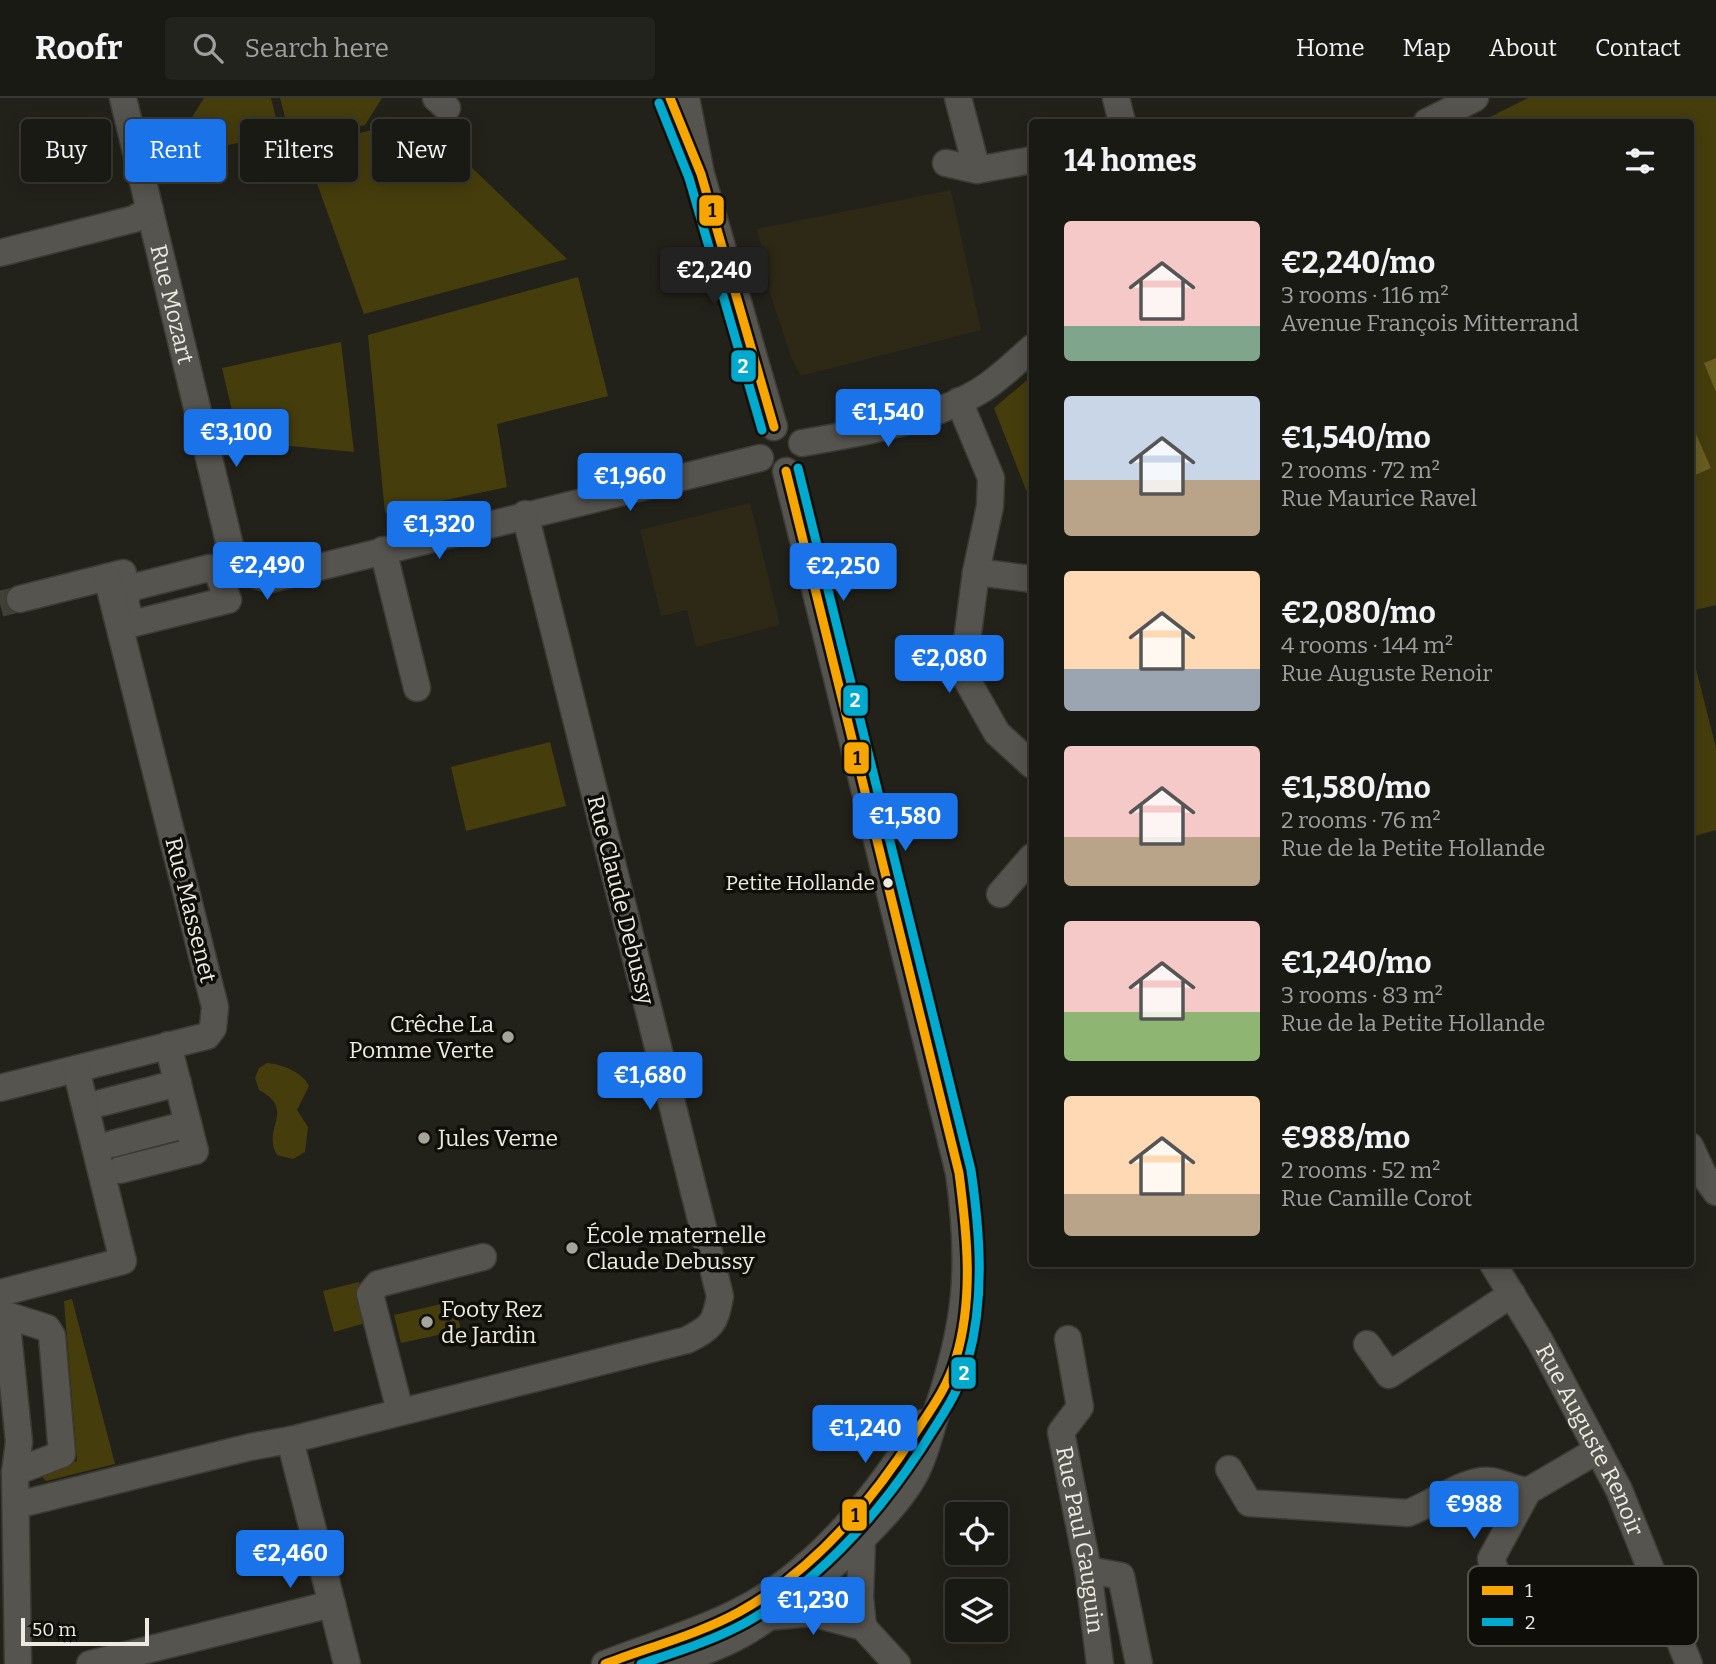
<!DOCTYPE html>
<html lang="en">
<head>
<meta charset="utf-8">
<style>
	:root { --surface:#1a1a14; --page:#23231d; --text:#f1f3f6; --muted:#9fa1a0; --line:#383834; --accent:#1a73e8 }
	body { margin:0; font-family:Bitter,serif; background:var(--page); color:var(--text); height:100vh; display:flex; flex-direction:column; font-size:26px; white-space:nowrap }
	* { box-sizing:border-box; margin:0 }
	p { font-size:23px; color:var(--muted) }
	.icon { flex:none; width:38px; height:38px; fill:none; stroke:currentColor; stroke-width:2; stroke-linecap:round; stroke-linejoin:round }
	.map { position:relative; flex:1; overflow:hidden }
	.drawer { position:absolute; left:1029px; top:21px; width:665px; height:1148px; display:flex; flex-direction:column; background:var(--surface); border-radius:7px; box-shadow:0 4px 18px #0003,0 0 0 2px var(--line) }
	.drawer>* { flex:none }
	.top-card { position:absolute; left:21px; top:21px; width:665px; height:63px; display:flex; gap:14px }
	.fabs { position:absolute; left:945px; top:1404px; display:grid; gap:14px }
	.fabs a { display:grid; place-items:center; width:63px; height:63px; border-radius:7px; background:var(--surface); box-shadow:0 4px 18px #0003,0 0 0 2px var(--line); font-size:35px }
	.scale { position:absolute; left:21px; bottom:18px; width:128px; box-sizing:border-box; padding-left:7px; border:4px solid #eceae1; border-top:0; font-size:19px; line-height:24px; white-space:nowrap; color:#eceae1; -webkit-text-stroke:5px #0f0e08; paint-order:stroke }
	.price { position:absolute; translate:-50% -60px; padding:0 16px; border-radius:7px; background:var(--accent); color:#fff; font-size:23px; line-height:46px; filter:drop-shadow(0 2px 4px #0008) }
	.price::after { content:''; position:absolute; left:50%; top:42px; width:21px; height:16px; margin-left:-10px; background:inherit; clip-path:polygon(0 0,100% 0,50% 100%) }
	.price.on { background:#222; color:#fff }
	ul { padding:0; list-style:none }
	li { display:flex; align-items:center; gap:21px; height:175px; padding:0 35px }
	li span { display:grid; place-items:center; flex:none; width:196px; height:140px; border-radius:7px; color:#555 }
	li>.icon { margin-inline-start:auto }
	span .icon { width:84px; height:84px; fill:#fffc; stroke-width:1 }
	li b { font-size:30px }
	h2 { display:flex; justify-content:space-between; align-items:center; height:84px; padding:0 35px; font-size:30px }
	.chip { padding:0 24px; border-radius:7px; background:var(--surface); box-shadow:0 4px 18px #0003,0 0 0 2px var(--line); font-size:24px; line-height:63px }
	.chip.on { background:var(--accent); color:#fff }
	header { display:flex; align-items:center; gap:42px; box-sizing:border-box; height:98px; padding:0 35px; background:var(--surface); border-bottom:2px solid var(--line) }
	header strong { font-size:33px }
	nav { display:flex; gap:38px; margin-inline-start:auto; font-size:24px }
	.search { width:490px; height:63px; background:var(--page); display:flex; align-items:center; gap:18px; box-sizing:border-box; padding:0 24px; border-radius:7px; color:var(--muted); font-size:26px }
	.map>svg:first-child { display:block }
	.built { fill:#2d2916 }
	.green { fill:#463d0d }
	.water { fill:#695e22 }
	.lines { fill:none; stroke-linecap:round; stroke-linejoin:round }
	.minor-tunnel { stroke:#414038; stroke-width:26; stroke-dasharray:26 13; stroke-linecap:butt }
	.minor-casing { stroke:#3d3b36; stroke-width:29 }
	.minor { stroke:#55544e; stroke-width:26 }
	.bus-1-casing { stroke:#0f0e08; stroke-width:14 }
	.bus-2-casing { stroke:#0f0e08; stroke-width:14 }
	.bus-1 { stroke:#f7a600; stroke-width:9 }
	.bus-2 { stroke:#00a9ce; stroke-width:9 }
	.bus-dot { fill:#eceae1; stroke:#0f0e08; stroke-width:2.5 }
	.poi-dot { fill:#a6a49b; stroke:#0f0e08; stroke-width:2.5 }
	.labels { text-anchor:middle; dominant-baseline:central; stroke-width:7; stroke-linejoin:round; paint-order:stroke }
	.bus-label { font-size:21px; fill:#eceae1; stroke:#0f0e08; text-anchor:end }
	.street-label { font-size:23px; fill:#eceae1; stroke:#0f0e08 }
	.poi-label { font-size:23px; fill:#eceae1; stroke:#0f0e08; text-anchor:start }
	.key { fill:#0f0e08; stroke:#515049; stroke-width:2 }
	.key-label { font-size:19px; fill:#eceae1 }
	.line-badge { stroke:#0f0e08; stroke-width:2.5 }
	.badge-label { font-size:19px; text-anchor:middle; font-weight:bold; fill:#fff }
	.pale-badge-label { font-size:19px; text-anchor:middle; font-weight:bold; fill:#111 }
</style>
</head>
<body>
<header>
<strong>Roofr</strong>
<div class="search"><svg class="icon" aria-label="search" viewBox="0 0 24 24"><circle cx="10" cy="10" r="6"/><path d="M15 15l6 6"/></svg>Search here</div>
<nav><a>Home</a><a>Map</a><a>About</a><a>Contact</a></nav>
</header>
<div class="map">
<svg width="1716" height="1566" viewBox="0 0 1716 1566">
	<rect width="100%" height="100%" fill="#23221a"/>
	<path class="built" d="M951 92 981 232 801 278 791 259 769 192 770 184 757 131Z
		M750 405 780 527 696 549 687 512 661 518 640 432Z"/>
	<path class="green" d="M204 0H271L280 36 191 55 181 37Z
		M280 0H382L365 27 291 42Z
		M1528 0H1716V507L1691 513 1690 24H1480Z
		M420 20 567 161 364 216 304 49Z
		M578 179 608 298 497 326 507 389 385 415 368 237Z
		M341 244 354 354 239 343 222 270Z
		M1032 278V407L994 310Z
		M1691 551 1716 650V732L1691 739Z
		M550 644 566 708 466 733 451 669Z
		M267 965C281 966 303 974 309 988L297 1012 308 1029 305 1054 293 1061 277 1057C261 1030 297 1012 259 992L255 980 259 970Z
		M359 1184 369 1224 334 1234 323 1193Z
		M72 1201 115 1366 46 1383 37 1374 77 1363 64 1203Z
		M454 1203 461 1232 401 1245 394 1217Z"/>
	<path class="water" d="M1716 260V294L1704 265Z
		M1691 325 1711 370 1691 379 1690 325Z"/>
	<g class="lines">
		<path class="minor-tunnel" d="M0 506 20 501"/>
		<g class="minor-casing">
			<g id="minor">
				<path id="s1" d="M123 0 230 448C240 469 247 477 271 481L760 360"/>
				<path d="M436 0 447 10"/>
				<path d="M686 0 701 76 774 329"/>
				<path d="M958 0 977 72"/>
				<path d="M1116 0 1122 24"/>
				<path d="M1427 24 1475 0"/>
				<path d="M946 65 977 72 1032 62"/>
				<path d="M0 155 134 121 150 112"/>
				<path d="M959 303 991 380 990 408 976 474 965 558 967 582 997 635 1032 667"/>
				<path d="M802 345C861 335 926 324 978 294 997 283 1015 265 1032 250"/>
				<path d="M383 452 417 590"/>
				<path d="M209 470 217 473 228 502 131 526 125 503 130 490Z"/>
				<path d="M976 474 1032 481"/>
				<path d="M20 501 123 475"/>
				<path d="M1000 796 1032 759"/>
				<path d="M0 990 207 938 213 930 215 909 107 479"/>
				<path d="M101 1005 178 985"/>
				<path d="M112 1046 188 1026"/>
				<path d="M1690 1048 1703 1076 1716 1094"/>
				<path d="M120 1072 195 1053 168 947"/>
				<path id="s2" d="M1493 1166 1540 1243 1619 1392 1689 1566"/>
				<path d="M0 1195 123 1163 76 971"/>
				<path d="M0 1215 47 1230 52 1238 62 1356 15 1374"/>
				<path d="M1 1231 8 1236 19 1344 15 1374 18 1566"/>
				<path id="s3" d="M1068 1241 1080 1309 1061 1334 1088 1472 1100 1566"/>
				<path d="M1367 1246 1389 1277 1512 1196"/>
				<path d="M400 1313 370 1196 378 1186 483 1159"/>
				<path d="M1229 1371 1249 1405 1408 1415C1431 1407 1468 1379 1491 1383 1504 1385 1515 1392 1528 1393L1598 1352"/>
				<path d="M17 1407 250 1349 290 1342"/>
				<path d="M806 1467 897 1566"/>
				<path d="M1088 1472 1121 1478 1139 1566"/>
				<path d="M1506 1500 1491 1461 1528 1393"/>
				<path d="M332 1506 347 1566"/>
				<path d="M767 1519 812 1515 863 1529 860 1499 862 1441"/>
				<path d="M90 1566 332 1506 290 1342 687 1242C712 1229 715 1226 720 1198L525 416"/>
				<path d="M605 1566C648 1549 694 1536 736 1515 814 1477 877 1398 922 1325"/>
				<path d="M671 1566C698 1556 724 1547 749 1532 796 1503 894 1421 917 1372 926 1354 930 1334 936 1316 967 1226 972 1169 959 1075L786 373"/>
			</g>
		</g>
		<use href="#minor" class="minor"/>
		<g class="bus-1-casing">
			<path id="bus-1" d="M670 0 701 76 774 329
				M605 1566C649 1549 697 1537 739 1514 813 1473 871 1405 916 1334 932 1310 948 1288 956 1260 974 1200 967 1136 959 1075L786 373"/>
		</g>
		<g class="bus-2-casing">
			<path id="bus-2" d="M659 5 689 80 762 332
				M641 1566C676 1554 712 1543 745 1525 817 1485 876 1419 921 1351 939 1322 959 1295 968 1262 985 1200 980 1135 971 1072L798 370"/>
		</g>
		<use href="#bus-1" class="bus-1"/>
		<use href="#bus-2" class="bus-2"/>
	</g>
	<circle class="bus-dot" cx="888" cy="785" r="6"/>
	<g class="poi-dot">
		<circle cx="508" cy="939" r="7"/>
		<circle cx="424" cy="1040" r="7"/>
		<circle cx="572" cy="1150" r="7"/>
		<circle cx="427" cy="1224" r="7"/>
	</g>
	<g class="labels">
		<g class="bus-label">
			<text x="875" y="785">Petite Hollande</text>
		</g>
		<g class="street-label">
			<text stroke="none"><textPath href="#s1" startOffset="212">Rue Mozart</textPath></text>
			<text transform="translate(621 802) rotate(76)">Rue Claude Debussy</text>
			<text transform="translate(191 812) rotate(76)">Rue Massenet</text>
			<text stroke="none"><textPath href="#s2" startOffset="201">Rue Auguste Renoir</textPath></text>
			<text stroke="none"><textPath href="#s3" startOffset="210">Rue Paul Gauguin</textPath></text>
		</g>
		<g class="poi-label">
			<text x="494" y="926" text-anchor="end">Crêche La<tspan x="494" dy="26">Pomme Verte</tspan></text>
			<text x="438" y="1040">Jules Verne</text>
			<text x="586" y="1137">École maternelle<tspan x="586" dy="26">Claude Debussy</tspan></text>
			<text x="441" y="1211">Footy Rez<tspan x="441" dy="26">de Jardin</tspan></text>
		</g>
	</g>
	<rect x="1468" y="1468" width="230" height="80" rx="10" class="key"/>
	<rect x="1482" y="1488" width="31" height="9" fill="#f7a600"/>
	<rect x="1482" y="1520" width="31" height="8" fill="#00a9ce"/>
	<g class="key-label">
		<text x="1525" y="1499">1</text>
		<text x="1525" y="1531">2</text>
	</g>
	<g class="line-badge">
		<rect x="698" y="96" width="27" height="33" rx="7" fill="#f7a600"/>
		<rect x="730" y="251" width="27" height="34" rx="7" fill="#00a9ce"/>
		<rect x="842" y="586" width="27" height="33" rx="7" fill="#00a9ce"/>
		<rect x="843" y="643" width="27" height="34" rx="7" fill="#f7a600"/>
		<rect x="950" y="1258" width="27" height="34" rx="7" fill="#00a9ce"/>
		<rect x="841" y="1400" width="27" height="34" rx="7" fill="#f7a600"/>
	</g>
	<g class="badge-label">
		<text x="743" y="275">2</text>
		<text x="855" y="609">2</text>
		<text x="964" y="1282">2</text>
	</g>
	<g class="pale-badge-label">
		<text x="712" y="119">1</text>
		<text x="857" y="667">1</text>
		<text x="855" y="1424">1</text>
	</g>
</svg>
<div class="fabs">
<a><svg class="icon" aria-label="locate" viewBox="0 0 24 24"><circle cx="12" cy="12" r="6"/><path d="M12 2v4M12 18v4M2 12h4M18 12h4"/></svg></a>
<a><svg class="icon" aria-label="layers" viewBox="0 0 24 24"><path d="M12 4l9 5-9 5-9-5zM3 14l9 5 9-5"/></svg></a>
</div>
<div class="scale">50 m</div>
<b class="price on" style="left:714px;top:209px">€2,240</b>
<b class="price" style="left:888px;top:351px">€1,540</b>
<b class="price" style="left:236px;top:371px">€3,100</b>
<b class="price" style="left:630px;top:415px">€1,960</b>
<b class="price" style="left:439px;top:463px">€1,320</b>
<b class="price" style="left:267px;top:504px">€2,490</b>
<b class="price" style="left:843px;top:505px">€2,250</b>
<b class="price" style="left:949px;top:597px">€2,080</b>
<b class="price" style="left:905px;top:755px">€1,580</b>
<b class="price" style="left:650px;top:1014px">€1,680</b>
<b class="price" style="left:865px;top:1367px">€1,240</b>
<b class="price" style="left:1474px;top:1443px">€988</b>
<b class="price" style="left:290px;top:1492px">€2,460</b>
<b class="price" style="left:813px;top:1539px">€1,230</b>
<div class="top-card">
<a class="chip">Buy</a>
<a class="chip on">Rent</a>
<a class="chip">Filters</a>
<a class="chip">New</a>
</div>
<section class="drawer">
<h2>14 homes<svg class="icon" aria-label="filters" viewBox="0 0 24 24"><path d="M4 7h16M4 17h16"/><circle cx="9" cy="7" r="2"/><circle cx="15" cy="17" r="2"/></svg></h2>
<ul>
<li><span style="background:linear-gradient(#f6c9c9 75%,#7fa58c 0)"><svg class="icon" aria-label="home" viewBox="0 0 24 24"><path d="M3 11l9-7 9 7M6 9v11h12V9"/></svg></span><div><b>€2,240/mo</b><p>3 rooms · 116 m²</p><p>Avenue François Mitterrand</p></div></li>
<li><span style="background:linear-gradient(#c9d6e8 60%,#b9a48a 0)"><svg class="icon" aria-label="home" viewBox="0 0 24 24"><path d="M3 11l9-7 9 7M6 9v11h12V9"/></svg></span><div><b>€1,540/mo</b><p>2 rooms · 72 m²</p><p>Rue Maurice Ravel</p></div></li>
<li><span style="background:linear-gradient(#ffd9b3 70%,#9aa5b1 0)"><svg class="icon" aria-label="home" viewBox="0 0 24 24"><path d="M3 11l9-7 9 7M6 9v11h12V9"/></svg></span><div><b>€2,080/mo</b><p>4 rooms · 144 m²</p><p>Rue Auguste Renoir</p></div></li>
<li><span style="background:linear-gradient(#f6c9c9 65%,#b9a48a 0)"><svg class="icon" aria-label="home" viewBox="0 0 24 24"><path d="M3 11l9-7 9 7M6 9v11h12V9"/></svg></span><div><b>€1,580/mo</b><p>2 rooms · 76 m²</p><p>Rue de la Petite Hollande</p></div></li>
<li><span style="background:linear-gradient(#f6c9c9 65%,#8fb573 0)"><svg class="icon" aria-label="home" viewBox="0 0 24 24"><path d="M3 11l9-7 9 7M6 9v11h12V9"/></svg></span><div><b>€1,240/mo</b><p>3 rooms · 83 m²</p><p>Rue de la Petite Hollande</p></div></li>
<li><span style="background:linear-gradient(#ffd9b3 70%,#b9a48a 0)"><svg class="icon" aria-label="home" viewBox="0 0 24 24"><path d="M3 11l9-7 9 7M6 9v11h12V9"/></svg></span><div><b>€988/mo</b><p>2 rooms · 52 m²</p><p>Rue Camille Corot</p></div></li>
</ul>
</section>
</div>
</body>
</html>
